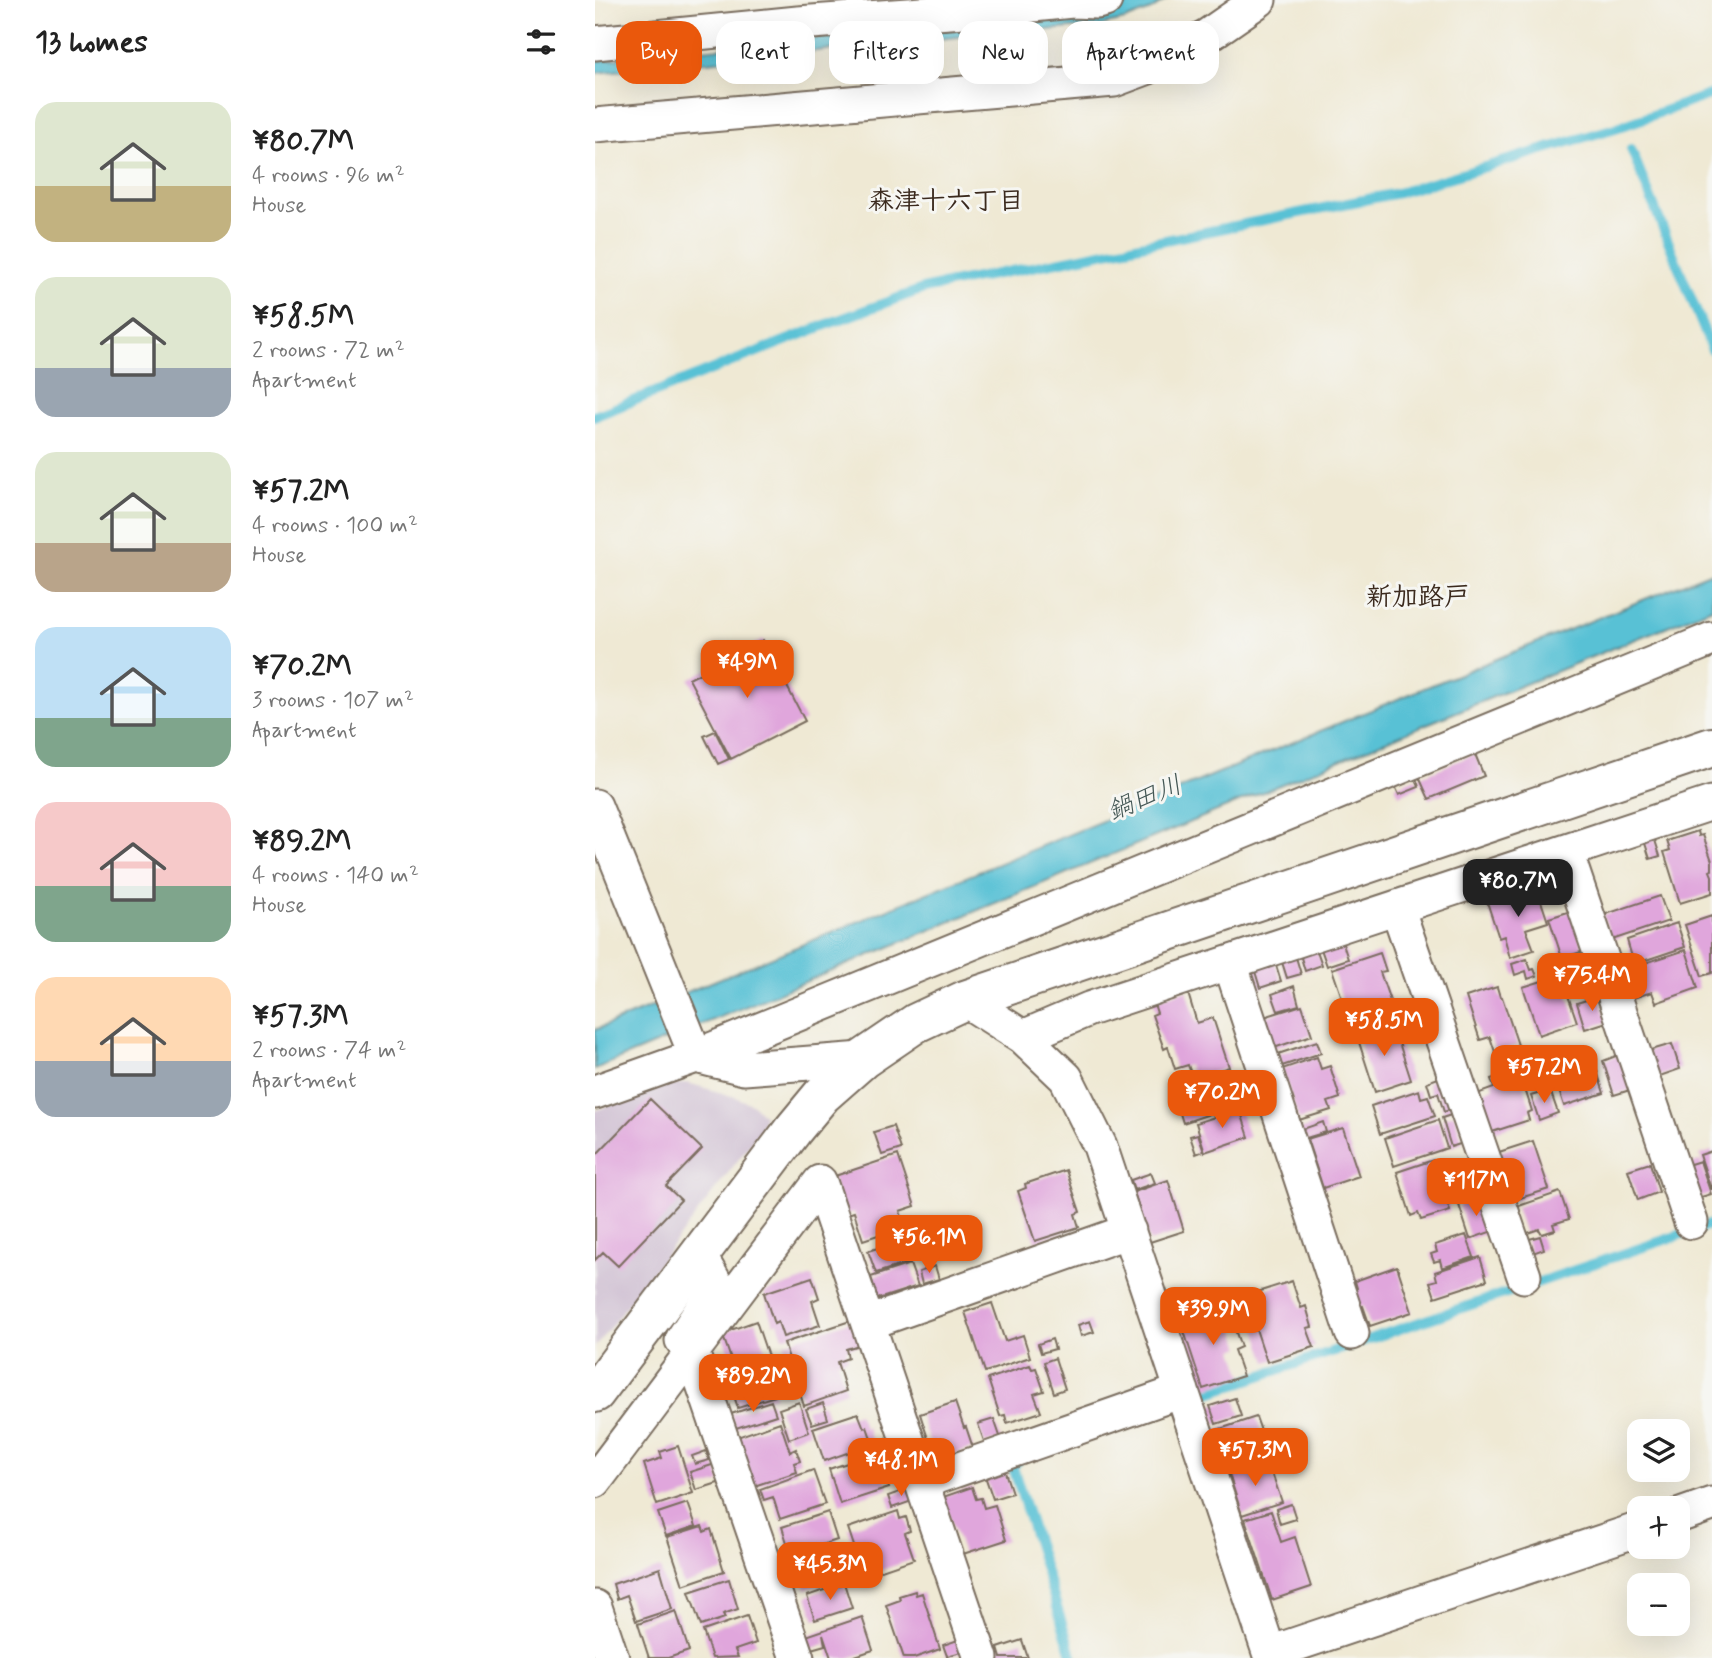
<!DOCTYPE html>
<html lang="en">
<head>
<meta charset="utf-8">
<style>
	:root { --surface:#fff; --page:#f6f6f6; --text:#222; --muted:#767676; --accent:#ea580c }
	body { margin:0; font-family:Mynerve,"Klee One",sans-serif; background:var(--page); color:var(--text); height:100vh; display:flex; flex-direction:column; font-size:26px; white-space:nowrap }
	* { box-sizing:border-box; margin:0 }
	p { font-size:23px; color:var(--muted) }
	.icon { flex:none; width:38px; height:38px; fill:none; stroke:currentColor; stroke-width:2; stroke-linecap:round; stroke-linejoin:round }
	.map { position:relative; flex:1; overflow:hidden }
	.drawer { display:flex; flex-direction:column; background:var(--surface); width:595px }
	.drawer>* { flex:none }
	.top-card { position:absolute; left:21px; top:21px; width:665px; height:63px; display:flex; gap:14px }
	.buttons { position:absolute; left:1032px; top:1419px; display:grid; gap:14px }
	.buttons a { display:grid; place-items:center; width:63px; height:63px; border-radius:14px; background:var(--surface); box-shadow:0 7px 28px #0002; font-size:35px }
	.price { position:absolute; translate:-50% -60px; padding:0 16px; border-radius:14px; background:var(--accent); color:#fff; font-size:23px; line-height:46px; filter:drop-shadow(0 2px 4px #0008) }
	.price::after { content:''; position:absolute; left:50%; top:42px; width:21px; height:16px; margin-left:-10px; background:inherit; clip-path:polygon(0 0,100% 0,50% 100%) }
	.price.selected { background:#222; color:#fff }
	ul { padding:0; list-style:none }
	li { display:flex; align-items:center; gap:21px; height:175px; padding:0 35px }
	li span { display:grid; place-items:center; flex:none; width:196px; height:140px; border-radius:21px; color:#555 }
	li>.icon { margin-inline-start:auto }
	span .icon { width:84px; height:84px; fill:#fffc; stroke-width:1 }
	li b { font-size:30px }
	h2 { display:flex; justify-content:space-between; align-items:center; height:84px; padding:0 35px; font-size:30px }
	.tag { padding:0 24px; border-radius:21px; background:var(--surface); box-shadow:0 7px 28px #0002; font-size:24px; line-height:63px }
	.tag.selected { background:var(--accent); color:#fff }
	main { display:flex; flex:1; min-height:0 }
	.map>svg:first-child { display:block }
	.industrial { fill:#cebed1 }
	.water { fill:#59c1d5; stroke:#4a767a; stroke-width:2 }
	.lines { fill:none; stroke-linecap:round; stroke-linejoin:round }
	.stream { stroke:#59c1d5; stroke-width:10 }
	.building { fill:#e0a6dc }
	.minor-casing { stroke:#7a6d5e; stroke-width:37 }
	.tertiary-casing { stroke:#7a6d5e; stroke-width:42 }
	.minor { stroke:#fff; stroke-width:33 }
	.tertiary { stroke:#fff; stroke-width:38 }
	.labels { text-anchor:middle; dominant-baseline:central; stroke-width:6; stroke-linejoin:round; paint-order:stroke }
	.neighbourhood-label { font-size:26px; font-weight:bold; fill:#3b2a1e; stroke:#f6f6f2 }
	.water-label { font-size:26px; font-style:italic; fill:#445755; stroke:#f6f6f2 }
</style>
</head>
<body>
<main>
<section class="drawer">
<h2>13 homes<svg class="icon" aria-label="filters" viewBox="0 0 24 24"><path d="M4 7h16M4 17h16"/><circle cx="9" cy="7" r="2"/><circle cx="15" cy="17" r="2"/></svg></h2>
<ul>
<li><span style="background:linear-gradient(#dfe7d0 60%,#c2b280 0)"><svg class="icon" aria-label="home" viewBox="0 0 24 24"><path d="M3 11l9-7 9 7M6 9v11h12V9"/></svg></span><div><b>¥80.7M</b><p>4 rooms · 96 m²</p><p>House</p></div></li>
<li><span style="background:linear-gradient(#dfe7d0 65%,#9aa5b1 0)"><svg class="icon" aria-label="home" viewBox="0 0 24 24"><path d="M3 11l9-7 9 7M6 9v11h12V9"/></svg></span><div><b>¥58.5M</b><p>2 rooms · 72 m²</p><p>Apartment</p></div></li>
<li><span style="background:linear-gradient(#dfe7d0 65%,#b9a48a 0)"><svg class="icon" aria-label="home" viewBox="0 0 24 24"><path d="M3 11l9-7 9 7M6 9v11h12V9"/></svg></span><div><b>¥57.2M</b><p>4 rooms · 100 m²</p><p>House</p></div></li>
<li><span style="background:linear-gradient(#bfe0f5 65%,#7fa58c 0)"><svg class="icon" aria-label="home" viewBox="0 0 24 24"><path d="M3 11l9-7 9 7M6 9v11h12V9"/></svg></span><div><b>¥70.2M</b><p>3 rooms · 107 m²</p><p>Apartment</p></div></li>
<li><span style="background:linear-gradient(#f6c9c9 60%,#7fa58c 0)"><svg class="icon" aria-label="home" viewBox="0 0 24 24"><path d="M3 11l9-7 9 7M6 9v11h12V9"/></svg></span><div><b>¥89.2M</b><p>4 rooms · 140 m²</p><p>House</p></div></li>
<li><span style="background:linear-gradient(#ffd9b3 60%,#9aa5b1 0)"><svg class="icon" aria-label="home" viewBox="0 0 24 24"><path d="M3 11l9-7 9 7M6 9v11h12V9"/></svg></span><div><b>¥57.3M</b><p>2 rooms · 74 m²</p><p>Apartment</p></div></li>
</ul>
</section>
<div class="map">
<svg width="1117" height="1658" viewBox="0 0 1117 1658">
	<rect width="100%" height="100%" fill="#f6f6f2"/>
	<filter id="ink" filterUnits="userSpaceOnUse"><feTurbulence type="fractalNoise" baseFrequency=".0143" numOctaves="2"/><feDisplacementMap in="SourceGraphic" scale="14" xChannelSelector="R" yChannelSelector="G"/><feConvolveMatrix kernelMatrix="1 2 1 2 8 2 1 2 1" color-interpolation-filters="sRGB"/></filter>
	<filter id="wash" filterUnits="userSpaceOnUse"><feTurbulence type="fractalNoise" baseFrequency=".00686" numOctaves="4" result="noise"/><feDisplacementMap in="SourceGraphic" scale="28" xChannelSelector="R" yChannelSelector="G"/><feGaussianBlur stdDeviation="1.57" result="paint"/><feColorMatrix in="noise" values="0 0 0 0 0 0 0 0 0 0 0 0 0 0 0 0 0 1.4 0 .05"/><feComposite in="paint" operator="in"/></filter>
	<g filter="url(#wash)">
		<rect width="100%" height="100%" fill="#efe9d4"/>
		<path class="industrial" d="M93 1083 140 1097 159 1105 169 1116 166 1130 0 1347V1111L60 1087Z"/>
		<path class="water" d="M543 0H571L556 10 530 20 503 26 384 35 0 73V61L482 11 505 12Z
			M1117 572V608L839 721 0 1069V1030L832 687Z"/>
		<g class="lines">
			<path class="stream" d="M1036 149 1117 350
				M0 416 238 322 328 289 803 193 1027 126 1117 94
				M602 1397 1117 1224
				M422 1462 417 1464 478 1658"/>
		</g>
		<g id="blocks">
			<path class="building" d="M168 640 210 721 136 759 94 679Z
				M120 731 134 759 123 764 109 736Z
				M880 754 889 776 834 799 824 777Z
				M821 778 824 787 804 795 800 786Z
				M1103 831 1104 836 1108 835 1117 861V870L1115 871 1117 876V893L1085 903 1069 852 1075 850 1072 841Z
				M1059 837 1065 856 1055 859 1049 840Z
				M941 886 953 922 931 929 939 950 915 958 909 936 904 938 892 902Z
				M1065 896 1074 921 1017 940 1008 915Z
				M976 911 989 951 967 958 954 918Z
				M1117 916V973L1107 976 1090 925Z
				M1082 923 1090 947 1039 964 1032 940Z
				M746 938 753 959 732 966 725 946Z
				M721 948 727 965 710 971 705 954Z
				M1091 950 1103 988 1061 1003 1057 992 1038 998 1028 970Z
				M785 953 791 971 785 972 796 1004 771 1013 772 1020 752 1027 743 999 747 998 737 969Z
				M700 954 706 974 692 978 686 959Z
				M932 959 936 970 939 969 942 976 933 979 931 971 920 975 917 964Z
				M680 962 686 981 665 988 659 968Z
				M966 975 982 1022 944 1035 928 987Z
				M699 986 704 1005 683 1011 677 994Z
				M902 987 905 997H907L923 1045 900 1052 895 1037 885 1040 871 997Z
				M592 990 602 1023 618 1018 634 1067 598 1079 593 1065 580 1069 573 1047 569 1049 557 1015 562 1013 558 1001Z
				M1004 996 1012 1022 990 1029 982 1003Z
				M707 1005 717 1035 679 1048 669 1017Z
				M798 1024 816 1080 780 1092 762 1036Z
				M722 1041 726 1053 687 1066 683 1054Z
				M1077 1044 1085 1069 1062 1077 1053 1051Z
				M942 1049 947 1062 936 1065 932 1052Z
				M1026 1054 1038 1089 1019 1095 1008 1061Z
				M722 1057 726 1069 735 1066 745 1098 733 1102 736 1110 704 1120 687 1069Z
				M921 1061 937 1111 932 1113 934 1120 894 1133 882 1094 899 1088 896 1079 905 1076 901 1067Z
				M1001 1068 1009 1093 969 1106 961 1081Z
				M632 1074 642 1105 588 1123 578 1091Z
				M846 1077 857 1109 849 1112 843 1093 836 1095 832 1082Z
				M824 1090 826 1098 833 1096 840 1116 785 1134 776 1106Z
				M955 1090 963 1113 944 1120 936 1096Z
				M55 1099 107 1149 71 1186 86 1200 23 1266 8 1252 0 1260V1156Z
				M645 1109 654 1137 610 1152 601 1123Z
				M859 1114 868 1143 856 1147 847 1118Z
				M843 1120 852 1148 799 1166 790 1138Z
				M728 1122 731 1132 708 1139 705 1130Z
				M298 1126 306 1149 287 1155 279 1132Z
				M748 1128 764 1176 728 1188 712 1139Z
				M603 1134 609 1151 601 1154 595 1136Z
				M938 1141 954 1189 919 1200 904 1152Z
				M1117 1151V1189H1116L1105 1155Z
				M303 1155 320 1206 305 1211 310 1226 268 1240 259 1212 249 1215 237 1177Z
				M838 1160 844 1176 847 1174 852 1188 848 1189 855 1211 826 1220 823 1213 816 1216 802 1172Z
				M1105 1161 1116 1194 1103 1198 1092 1165Z
				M1055 1163 1064 1192 1043 1200 1033 1170Z
				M471 1170 485 1212 480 1214 484 1227 440 1241 423 1191 431 1188 430 1184Z
				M556 1173 560 1183 539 1190 536 1180Z
				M573 1180 589 1231 555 1242 539 1192Z
				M965 1192 974 1219 958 1224 960 1230 947 1234 944 1229 930 1234 921 1207Z
				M887 1197 898 1231 875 1239 864 1205Z
				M871 1235 879 1257 847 1268 845 1260 839 1262 836 1254 842 1252 840 1245Z
				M945 1236 949 1249 935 1254 931 1240Z
				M312 1239 319 1261 281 1273 273 1251Z
				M885 1257 892 1280 840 1297 835 1282 842 1280 840 1272Z
				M315 1264 323 1286 283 1299 276 1277Z
				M340 1266 344 1279 327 1284 324 1272Z
				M802 1266 817 1312 775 1326 768 1306 762 1308 756 1290 762 1288 760 1281Z
				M217 1277 224 1298 217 1301 225 1325 188 1337 183 1322 179 1324 169 1293Z
				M697 1281 706 1308 711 1306 717 1327 712 1328 719 1347 672 1362 650 1296Z
				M397 1303 410 1341 428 1335 435 1357 390 1372 370 1312Z
				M625 1306 631 1326 638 1324 646 1347 639 1350 648 1376 608 1389 585 1319Z
				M258 1320 267 1344 251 1349 253 1358 242 1362 251 1391 209 1406 189 1343Z
				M161 1321 178 1371 144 1382 127 1333Z
				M495 1321 499 1332 486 1336 483 1325Z
				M457 1339 460 1349 446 1353 443 1344Z
				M460 1358 470 1389 459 1393 449 1362Z
				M435 1365 437 1369 441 1368 449 1391 439 1394 446 1412 412 1423 410 1415 405 1416 393 1379Z
				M173 1374 180 1396 143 1408 136 1387Z
				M640 1398 646 1416 621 1424 615 1406Z
				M176 1401 181 1415 141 1428 136 1414Z
				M204 1402 214 1432 194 1439 184 1409Z
				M360 1402 369 1428 371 1427 378 1448 349 1458 347 1448 337 1451 325 1414Z
				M228 1403 233 1419 217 1424 211 1409Z
				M263 1413 269 1428 272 1427 278 1444 229 1461 218 1428Z
				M661 1417 670 1442 664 1444 669 1459 632 1471 619 1431Z
				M399 1419 406 1439 390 1444 383 1424Z
				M185 1422 195 1452 201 1449 205 1461 199 1463 202 1472 159 1486 142 1437Z
				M83 1446 98 1493 62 1505 49 1464 67 1458 65 1452Z
				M111 1451 114 1460 100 1464 97 1456Z
				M277 1455 283 1471 287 1469 294 1488 245 1504 234 1469Z
				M673 1461 687 1502 647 1515 634 1474Z
				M120 1464 126 1482 101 1490 95 1472Z
				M408 1466 417 1493 398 1499 389 1473Z
				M218 1470 230 1504 185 1519 178 1497 169 1500 165 1489Z
				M377 1487 381 1499 386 1498 389 1508 400 1505 411 1540 368 1554 348 1497Z
				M316 1488 320 1500 297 1508 293 1496Z
				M93 1503 101 1526 71 1536 63 1513Z
				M696 1504 701 1519 685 1524 681 1509Z
				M303 1511 305 1519 311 1517 315 1531 310 1533 319 1559 269 1576 253 1528Z
				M676 1511 686 1542 700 1537 716 1587 677 1600 650 1519Z
				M233 1512 242 1540 196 1555 187 1527Z
				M107 1526 109 1532 116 1529 129 1571 88 1585 72 1537Z
				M242 1548 251 1576 211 1589 202 1561Z
				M65 1568 77 1609 41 1621 32 1595 22 1599 18 1584Z
				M134 1579 143 1609 128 1614 130 1618 106 1626 94 1592Z
				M249 1583 257 1608 220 1620 212 1596Z
				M320 1591 321 1595 327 1593 345 1649 319 1658H309L291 1605 305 1600 304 1596Z
				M81 1611 94 1651 73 1658H54L43 1624Z
				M152 1616 161 1643 140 1650 143 1657 117 1658 108 1631Z
				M267 1617 278 1650 254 1658H236L228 1634 230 1645 216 1649 211 1636Z
				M366 1639 370 1651 352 1656 348 1645Z
				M427 1640 433 1658H406L403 1648Z"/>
		</g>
	</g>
	<g filter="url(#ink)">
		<use href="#blocks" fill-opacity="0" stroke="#7a6d5e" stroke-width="2"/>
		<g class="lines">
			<g class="minor-casing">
				<path id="minor" d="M0 43 203 23 410 8 477 1 502 2 510 0
					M0 125 519 80 551 68 612 36 664 0
					M0 806 101 1056
					M971 852 1096 1222
					M802 907 929 1276
					M635 963 757 1333
					M370 1000 428 1037 471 1078 505 1146 676 1658
					M428 1037 494 1009 1117 803
					M101 1056 149 1068 268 1059
					M0 1092 101 1056 1117 639
					M104 1255 122 1286 87 1340 97 1352 202 1658
					M273 1323 534 1231
					M0 1481 225 1182 386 1658
					M327 1482 587 1391
					M1083 1516 1117 1504
					M0 1607 17 1658
					M675 1653 1045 1529"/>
			</g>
			<g class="tertiary-casing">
				<path id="tertiary" d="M0 1393 198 1130 227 1095 268 1059 321 1023 370 1000 1117 747"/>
			</g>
			<use href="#minor" class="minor"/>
			<use href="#tertiary" class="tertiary"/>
		</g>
	</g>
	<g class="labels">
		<g class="neighbourhood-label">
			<text x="351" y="202">森津十六丁目</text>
			<text x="823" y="598">新加路戸</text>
		</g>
		<g class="water-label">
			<text transform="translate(550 799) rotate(-22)">鍋田川</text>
		</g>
	</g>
</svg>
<div class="buttons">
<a><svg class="icon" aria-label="layers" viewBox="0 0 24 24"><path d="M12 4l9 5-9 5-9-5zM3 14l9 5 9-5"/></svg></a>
<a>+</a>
<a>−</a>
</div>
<b class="price" style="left:152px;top:700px">¥49M</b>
<b class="price selected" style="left:923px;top:919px">¥80.7M</b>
<b class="price" style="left:997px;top:1013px">¥75.4M</b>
<b class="price" style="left:789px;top:1058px">¥58.5M</b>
<b class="price" style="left:949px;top:1105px">¥57.2M</b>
<b class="price" style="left:627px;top:1130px">¥70.2M</b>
<b class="price" style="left:881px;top:1218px">¥117M</b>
<b class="price" style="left:334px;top:1275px">¥56.1M</b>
<b class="price" style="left:618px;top:1347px">¥39.9M</b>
<b class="price" style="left:158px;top:1414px">¥89.2M</b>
<b class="price" style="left:660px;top:1488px">¥57.3M</b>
<b class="price" style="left:306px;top:1498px">¥48.1M</b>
<b class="price" style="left:235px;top:1602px">¥45.3M</b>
<div class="top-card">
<a class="tag selected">Buy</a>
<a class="tag">Rent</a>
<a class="tag">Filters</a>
<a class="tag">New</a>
<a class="tag">Apartment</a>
</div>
</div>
</main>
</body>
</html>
